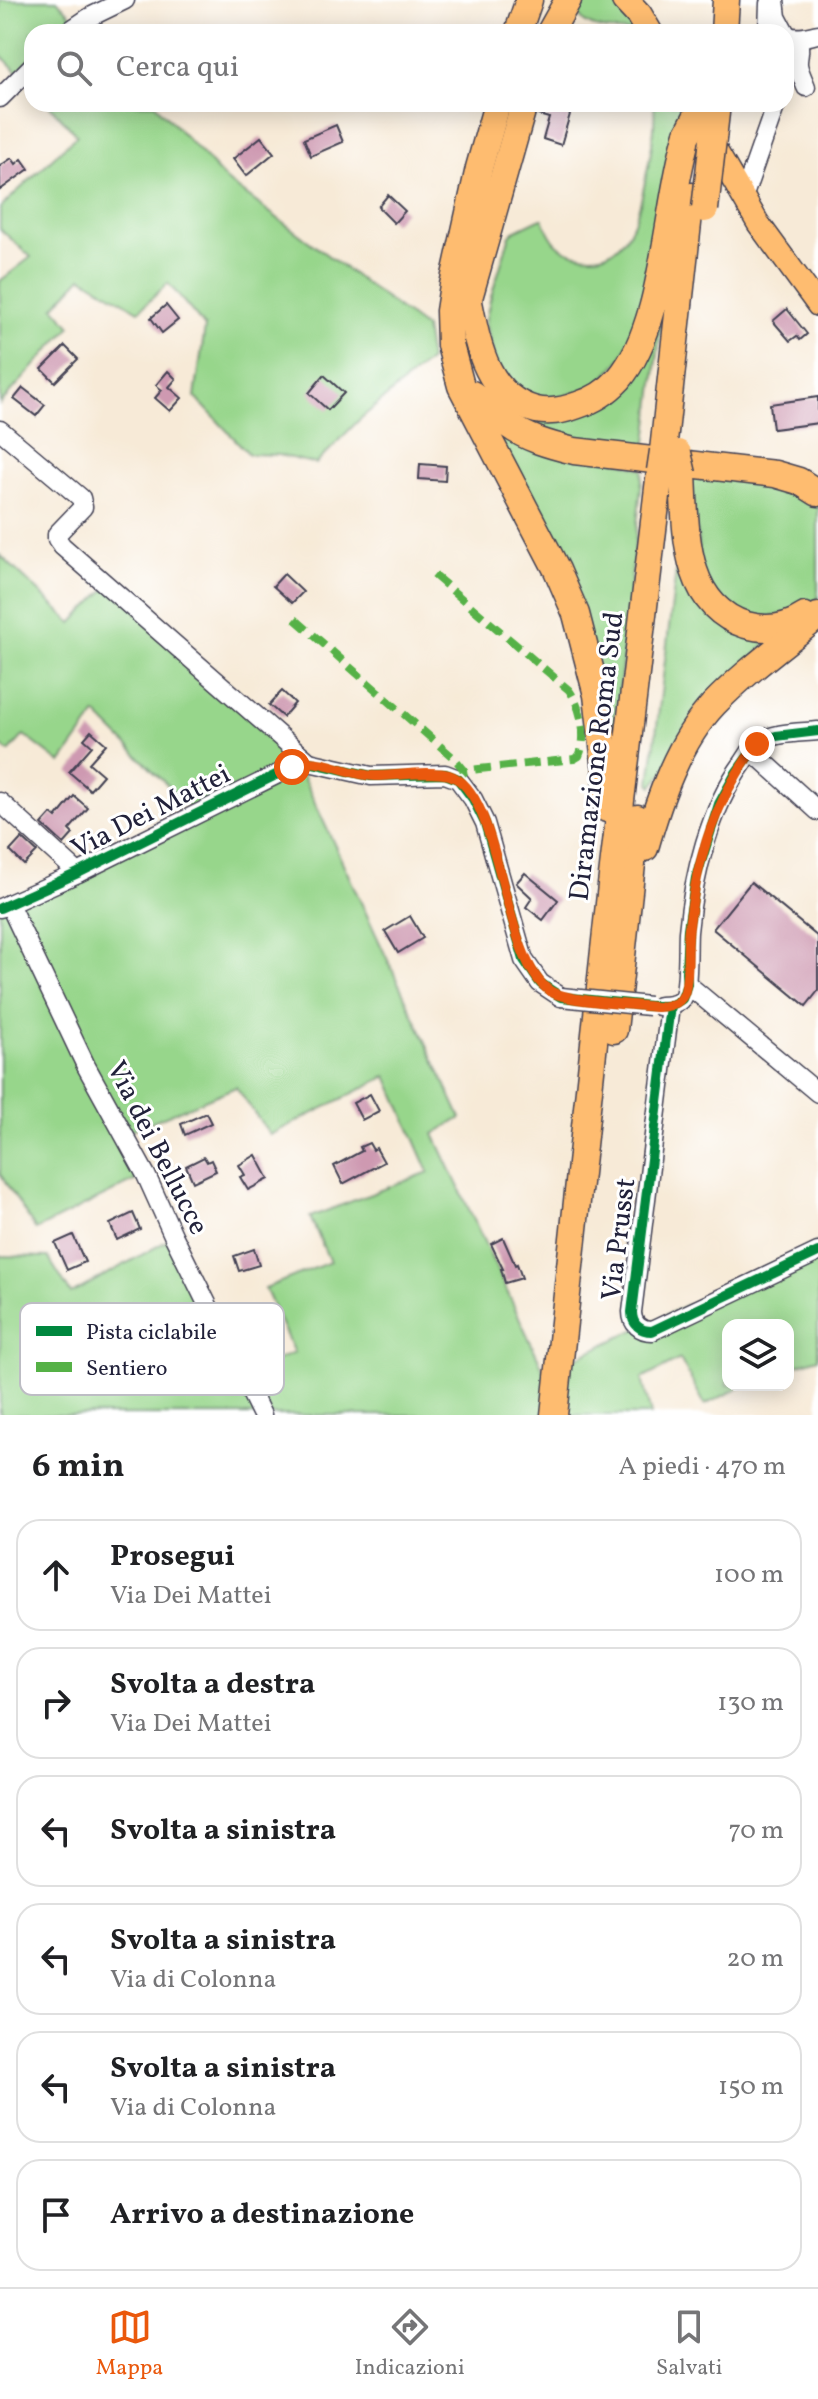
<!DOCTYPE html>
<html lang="it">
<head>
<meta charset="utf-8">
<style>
	:root { --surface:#fff; --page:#f6f6f6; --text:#202124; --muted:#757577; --line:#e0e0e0; --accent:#ea580c }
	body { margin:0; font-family:Vollkorn,serif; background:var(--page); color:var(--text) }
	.controls { position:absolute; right:24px; bottom:24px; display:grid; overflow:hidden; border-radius:16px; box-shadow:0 4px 20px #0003 }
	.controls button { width:72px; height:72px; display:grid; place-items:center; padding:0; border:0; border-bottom:2px solid var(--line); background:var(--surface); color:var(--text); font:40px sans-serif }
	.stop { position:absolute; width:24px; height:24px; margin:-18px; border:6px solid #ea580c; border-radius:50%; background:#fff }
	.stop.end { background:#ea580c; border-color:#fff; box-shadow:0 2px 8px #0008 }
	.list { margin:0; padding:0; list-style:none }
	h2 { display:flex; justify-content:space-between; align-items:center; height:104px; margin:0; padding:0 32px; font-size:34px }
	h2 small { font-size:26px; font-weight:400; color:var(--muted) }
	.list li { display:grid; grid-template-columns:52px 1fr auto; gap:24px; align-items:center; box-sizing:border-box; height:112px; margin:0 16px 16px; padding:0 16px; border:2px solid var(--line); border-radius:24px }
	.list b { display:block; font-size:30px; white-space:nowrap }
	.list p { margin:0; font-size:26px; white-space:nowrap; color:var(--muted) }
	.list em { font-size:26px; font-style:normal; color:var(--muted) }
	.icon { flex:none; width:44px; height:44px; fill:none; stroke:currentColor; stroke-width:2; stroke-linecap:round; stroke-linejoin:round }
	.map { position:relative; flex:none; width:818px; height:1415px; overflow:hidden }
	.search { position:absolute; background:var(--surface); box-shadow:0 4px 20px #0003; left:24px; right:24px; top:24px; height:88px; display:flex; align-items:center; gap:20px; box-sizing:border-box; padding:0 28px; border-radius:24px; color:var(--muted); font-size:30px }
	.sheet { height:872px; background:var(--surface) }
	nav { display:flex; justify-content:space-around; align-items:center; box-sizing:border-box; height:112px; border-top:2px solid var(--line); background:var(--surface); font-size:22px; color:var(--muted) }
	nav a { display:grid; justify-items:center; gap:4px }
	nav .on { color:var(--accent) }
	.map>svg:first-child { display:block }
	.green { fill:#97d68b; stroke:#5c7c63; stroke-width:2 }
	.building { fill:#ce99b1 }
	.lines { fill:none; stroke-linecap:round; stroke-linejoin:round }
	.minor-casing { stroke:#424052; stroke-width:21 }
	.major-casing { stroke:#424052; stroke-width:25 }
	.highway-casing { stroke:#424052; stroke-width:29 }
	.minor { stroke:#fff; stroke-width:18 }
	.major { stroke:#febc70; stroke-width:22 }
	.highway { stroke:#febc70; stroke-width:26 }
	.minor-bridge-casing { stroke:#424052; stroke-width:21; stroke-linecap:butt }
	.highway-bridge-casing { stroke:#424052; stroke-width:29; stroke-linecap:butt }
	.minor-bridge { stroke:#fff; stroke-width:18 }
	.highway-bridge { stroke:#febc70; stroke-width:26 }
	.quiet { stroke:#55b146; stroke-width:8; stroke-dasharray:16 8; stroke-linecap:butt }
	.cycleway-casing { stroke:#fff; stroke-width:15 }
	.cycleway { stroke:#00873e; stroke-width:10 }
	.route { stroke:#ea580c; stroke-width:10 }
	.labels { text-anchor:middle; stroke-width:6; stroke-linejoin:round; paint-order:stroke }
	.street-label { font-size:28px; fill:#22223b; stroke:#fff }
	.key { fill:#fff; stroke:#bdbdc4; stroke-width:2 }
	.key-label { font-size:22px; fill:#22223b }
</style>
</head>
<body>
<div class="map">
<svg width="818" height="1415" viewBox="0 0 818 1415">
	<rect width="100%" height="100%" fill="#fff"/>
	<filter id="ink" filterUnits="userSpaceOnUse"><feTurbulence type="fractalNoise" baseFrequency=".0125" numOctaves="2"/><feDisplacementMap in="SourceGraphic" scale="16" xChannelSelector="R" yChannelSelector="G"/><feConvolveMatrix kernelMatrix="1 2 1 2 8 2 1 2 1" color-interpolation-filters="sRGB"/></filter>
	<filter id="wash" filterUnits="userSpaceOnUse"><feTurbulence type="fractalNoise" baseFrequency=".006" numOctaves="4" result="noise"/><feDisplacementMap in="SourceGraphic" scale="32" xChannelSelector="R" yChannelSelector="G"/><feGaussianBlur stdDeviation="1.8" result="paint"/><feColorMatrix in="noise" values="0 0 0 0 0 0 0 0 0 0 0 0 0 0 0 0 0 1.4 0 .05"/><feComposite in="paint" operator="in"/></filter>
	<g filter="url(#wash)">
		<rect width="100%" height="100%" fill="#f7ead7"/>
		<g class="green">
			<path d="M 0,0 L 57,0 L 87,32 L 32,32 L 32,87 L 0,54 Z"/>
			<path d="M 583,0 L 614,0 L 640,32 C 621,32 563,31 583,0 Z"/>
			<path d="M 48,104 L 155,104 L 225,179 L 425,328 L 430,360 L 359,420 L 316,464 L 279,455 L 249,454 L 195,397 L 205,327 L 168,283 L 139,311 L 82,277 L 54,307 L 71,326 L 0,404 L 0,281 L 31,257 L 0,229 L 0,208 L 77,135 Z"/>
			<path d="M 654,104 L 681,104 L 684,110 L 677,163 L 643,310 L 621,359 L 597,386 L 547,401 L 517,389 L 496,365 L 485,323 L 490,300 L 510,235 L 514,231 L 539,219 L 543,219 C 551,240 558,251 582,255 C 631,264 640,207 647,172 C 652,150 656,127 654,104 Z"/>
			<path d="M 669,260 L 646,450 C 601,439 555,440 516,413 L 601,405 Z"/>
			<path d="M 485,419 L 643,469 L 612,757 L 601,693 Z"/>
			<path d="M 690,473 L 776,483 L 814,502 L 818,506 L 818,598 C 800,619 770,616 744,618 L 703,584 Z"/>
			<path d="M 679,546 L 686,572 L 772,635 L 653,786 L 650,783 Z"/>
			<path d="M 0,555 L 72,623 L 111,584 L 297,764 L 461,1118 L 434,1134 L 545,1373 L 818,1242 L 818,1358 L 791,1367 L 788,1362 L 788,1325 L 728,1325 L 728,1385 L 745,1385 L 705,1405 L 680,1359 L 642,1379 L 651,1415 L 0,1415 L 0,1256 L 48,1257 L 71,1294 L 174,1237 L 242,1374 L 294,1353 L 265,1288 L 330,1262 L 310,1217 L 429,1172 L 387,1076 L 270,1135 L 236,1087 L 124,1133 L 146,1175 L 36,1230 L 0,1174 L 0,908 L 195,813 L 96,714 L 61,763 L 24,735 L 9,752 L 0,745 Z"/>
		</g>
		<g id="blocks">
			<g class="building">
				<path d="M 540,104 L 573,104 L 561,145 L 543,139 L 549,118 L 538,115 Z"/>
				<path d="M 336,125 L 343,142 L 311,156 L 304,139 Z"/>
				<path d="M 261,137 L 274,153 L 246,176 L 233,159 Z"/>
				<path d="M 12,158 L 16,164 L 22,159 L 29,169 L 0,190 L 0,166 Z"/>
				<path d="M 388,195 L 405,211 L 394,223 L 378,207 Z"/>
				<path d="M 166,305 L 178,320 L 162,333 L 151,318 Z"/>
				<path d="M 787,309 L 807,334 L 800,340 L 797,336 L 790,341 L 773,321 Z"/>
				<path d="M 65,346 L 78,359 L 55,382 L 42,369 Z"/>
				<path d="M 168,371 L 176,379 L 169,387 L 182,398 L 170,411 L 155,398 L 162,390 L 156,385 Z"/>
				<path d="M 324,375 L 344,393 L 328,410 L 309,393 Z"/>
				<path d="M 23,388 L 45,405 L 36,416 L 14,399 Z"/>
				<path d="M 818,397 L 818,423 L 773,429 L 770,404 Z"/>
				<path d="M 420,464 L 446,466 L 445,481 L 419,479 Z"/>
				<path d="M 284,574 L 303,592 L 292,603 L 273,586 Z"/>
				<path d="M 282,691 L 295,703 L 283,717 L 269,705 Z"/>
				<path d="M 91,731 L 106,744 L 89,763 L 103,775 L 90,790 L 69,772 L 92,746 L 84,739 Z"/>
				<path d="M 74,796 L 88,808 L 69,830 L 73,834 L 64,844 L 42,824 L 51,814 L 56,818 Z"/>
				<path d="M 22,838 L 37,852 L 24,865 L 10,851 Z"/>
				<path d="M 525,873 L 558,900 L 543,920 L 526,907 L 532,898 L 516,883 Z"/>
				<path d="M 751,882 L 818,937 L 818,991 L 806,1006 L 713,929 Z"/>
				<path d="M 410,916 L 423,938 L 398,953 L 385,931 Z"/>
				<path d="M 370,1094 L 379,1111 L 362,1120 L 353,1103 Z"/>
				<path d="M 206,1113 L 211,1123 L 185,1135 L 181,1124 Z"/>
				<path d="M 369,1143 L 373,1150 L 376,1148 L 384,1162 L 343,1184 L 334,1166 L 362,1151 L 360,1147 Z"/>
				<path d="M 256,1155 L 269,1179 L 248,1190 L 240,1177 L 245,1175 L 239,1165 Z"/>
				<path d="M 204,1157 L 207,1162 L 211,1160 L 216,1171 L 193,1182 L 186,1166 Z"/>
				<path d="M 133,1213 L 140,1229 L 117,1240 L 110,1224 Z"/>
				<path d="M 73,1235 L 85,1262 L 67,1270 L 55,1243 Z"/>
				<path d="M 503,1238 L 515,1265 L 517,1264 L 522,1278 L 505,1283 L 501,1269 L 503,1269 L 491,1244 Z"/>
				<path d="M 254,1249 L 259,1265 L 239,1271 L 234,1256 Z"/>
			</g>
		</g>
	</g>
	<g filter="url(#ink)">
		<use href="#blocks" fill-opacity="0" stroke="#424052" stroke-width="2"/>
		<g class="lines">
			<g class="minor-casing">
				<g id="minor">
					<path d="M 775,0 L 777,17 L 785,32"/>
					<path d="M 68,32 L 90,17 L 125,0"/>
					<path d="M 768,32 L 769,3"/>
					<path d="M 786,34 C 795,41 807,36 818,34"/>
					<path d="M 786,37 C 804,42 799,48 798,61 C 797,69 804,80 806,87"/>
					<path d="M 0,98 L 32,66"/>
					<path d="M 743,198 L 776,104"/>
					<path d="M 0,430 L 81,498 L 83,507 L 57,534 L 57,539 L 62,546 L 309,762"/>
					<path d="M 752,751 L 818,811"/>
					<path d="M 0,802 L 78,873"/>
					<path d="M 9,904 L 86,1066 L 146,1175 L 174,1237 L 262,1415"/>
					<path d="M 0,908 L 78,873 L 292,767 L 309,762 L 371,776 L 445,774 L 458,779 L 473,799 L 485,823 L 524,960 L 540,983 L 561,997"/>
					<path d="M 687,984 L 818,1093"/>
					<path d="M 659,1006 C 667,1006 677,1005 682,999 C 689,989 687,946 688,932 C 693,876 710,808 743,763 C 747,757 752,748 758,743 C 774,732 799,733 818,731"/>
					<path d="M 670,1006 L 632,1312 C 632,1324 640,1331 652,1331 L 818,1252"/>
				</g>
			</g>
			<g class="major-casing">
				<path id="major" d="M 710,140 L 758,223 L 818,305"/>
			</g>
			<g class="highway-casing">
				<g id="highway">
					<path d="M 625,0 L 639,15 L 649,32"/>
					<path d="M 518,32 L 529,0"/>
					<path d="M 550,32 L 568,0"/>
					<path d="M 724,32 L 726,0"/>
					<path d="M 497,104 L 479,168 L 453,285 L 449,311 L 450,345 L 461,386 L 557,570 L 576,614 L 597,695 L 607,779 L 607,809"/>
					<path d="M 468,297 C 477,341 485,397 536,410 C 551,413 565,410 578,405 C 594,400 608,391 619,379 C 666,324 666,202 688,133"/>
					<path d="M 465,312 L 524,104"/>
					<path d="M 472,394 C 485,403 495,415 507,424 C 527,439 550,445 574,451 L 775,474 L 799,481 L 818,493"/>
					<path d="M 663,451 L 691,196"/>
					<path d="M 683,474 C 686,527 682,605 746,625 C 767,631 787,628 805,616"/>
					<path d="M 645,848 C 659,799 678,742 714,704 C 746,671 783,645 818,616"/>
					<path d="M 614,1030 L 637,818"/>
					<path d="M 554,1415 L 611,885 L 660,471"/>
				</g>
			</g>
			<use href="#minor" class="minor"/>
			<use href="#major" class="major"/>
			<use href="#highway" class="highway"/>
			<g class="minor-bridge-casing">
				<path id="minor-bridge" d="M 561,997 L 649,1006"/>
			</g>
			<g class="highway-bridge-casing">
				<g id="highway-bridge">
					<path d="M 688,133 L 701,108"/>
					<path d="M 705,209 L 717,104"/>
					<path d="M 678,453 L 683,474"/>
					<path d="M 660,471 L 663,451"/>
				</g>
			</g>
			<use href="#minor-bridge" class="minor-bridge"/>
			<use href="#highway-bridge" class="highway-bridge"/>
			<g class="quiet">
				<path d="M 434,575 L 569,690 C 581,707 588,737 579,756 L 574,759 L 479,769 L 465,771 L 458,779"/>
				<path d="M 295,619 L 455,759 L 465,771"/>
			</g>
			<g class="cycleway-casing">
				<g id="cycleway">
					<path d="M 0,908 L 78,873 L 292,767 L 309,762 L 371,776 L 445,774 L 458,779 L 473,799 L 485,823 L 524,960 L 540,983 L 561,997 L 649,1006 L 670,1006 L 682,999 L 687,984 L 686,972 L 688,929 L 696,878 L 719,804 L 736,773 L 757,744 L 776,736 L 818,731"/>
					<path d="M 670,1006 L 632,1312 C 632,1324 640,1331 652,1331 L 818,1252"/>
				</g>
			</g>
			<use href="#cycleway" class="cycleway"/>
		</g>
	</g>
	<g class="lines" filter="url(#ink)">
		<path class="route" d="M 292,767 C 297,765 304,762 309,762 C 331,762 353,776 375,776 C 395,776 432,770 449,775 C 503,791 500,958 550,991 C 567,1002 635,1005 658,1007 C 669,1006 679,1005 684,994 C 690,978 686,946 689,927 C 697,857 715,800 757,744"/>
	</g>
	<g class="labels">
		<g class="street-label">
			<text transform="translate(595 756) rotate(-83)" y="10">Diramazione Roma Sud</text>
			<text transform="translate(150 810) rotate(-27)" y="10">Via Dei Mattei</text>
			<text transform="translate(159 1147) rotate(63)" y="10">Via dei Bellucce</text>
			<text transform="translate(617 1239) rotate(-83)" y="10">Via Prusst</text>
		</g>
	</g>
	<rect x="20" y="1303" width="264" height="92" rx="12" class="key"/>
	<rect x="36" y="1326" width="36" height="10" fill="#00873e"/>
	<rect x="36" y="1362" width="36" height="10" fill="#55b146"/>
	<g class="key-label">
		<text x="86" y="1339">Pista ciclabile</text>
		<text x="86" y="1375">Sentiero</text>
	</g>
</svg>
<div class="controls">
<button><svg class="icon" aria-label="layers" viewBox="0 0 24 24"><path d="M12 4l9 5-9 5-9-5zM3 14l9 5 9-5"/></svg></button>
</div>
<div class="stop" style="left:292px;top:767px"></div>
<div class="stop end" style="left:757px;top:744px"></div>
<div class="search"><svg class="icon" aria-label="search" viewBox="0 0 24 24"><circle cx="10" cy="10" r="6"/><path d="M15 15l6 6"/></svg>Cerca qui</div>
</div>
<section class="sheet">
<h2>6 min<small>A piedi · 470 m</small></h2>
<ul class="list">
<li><svg class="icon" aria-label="ahead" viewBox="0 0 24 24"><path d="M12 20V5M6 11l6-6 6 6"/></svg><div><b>Prosegui</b><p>Via Dei Mattei</p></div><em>100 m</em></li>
<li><svg class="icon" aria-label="right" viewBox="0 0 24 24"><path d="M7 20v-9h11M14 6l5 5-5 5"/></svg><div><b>Svolta a destra</b><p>Via Dei Mattei</p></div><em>130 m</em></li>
<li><svg class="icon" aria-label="left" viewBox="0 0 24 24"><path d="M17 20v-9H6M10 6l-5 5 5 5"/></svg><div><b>Svolta a sinistra</b></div><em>70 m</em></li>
<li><svg class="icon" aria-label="left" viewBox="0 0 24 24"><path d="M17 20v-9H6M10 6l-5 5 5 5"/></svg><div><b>Svolta a sinistra</b><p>Via di Colonna</p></div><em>20 m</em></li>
<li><svg class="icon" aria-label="left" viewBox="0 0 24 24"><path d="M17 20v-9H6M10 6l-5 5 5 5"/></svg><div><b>Svolta a sinistra</b><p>Via di Colonna</p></div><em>150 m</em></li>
<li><svg class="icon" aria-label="arrive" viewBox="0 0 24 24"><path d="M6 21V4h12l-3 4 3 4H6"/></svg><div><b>Arrivo a destinazione</b></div></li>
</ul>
</section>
<nav>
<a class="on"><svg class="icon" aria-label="map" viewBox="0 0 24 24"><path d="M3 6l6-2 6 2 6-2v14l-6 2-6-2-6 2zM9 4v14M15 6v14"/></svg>Mappa</a>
<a><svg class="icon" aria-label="directions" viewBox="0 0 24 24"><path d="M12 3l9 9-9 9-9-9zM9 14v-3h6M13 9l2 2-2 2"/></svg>Indicazioni</a>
<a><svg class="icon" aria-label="saved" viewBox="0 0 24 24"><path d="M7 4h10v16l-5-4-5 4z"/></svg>Salvati</a>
</nav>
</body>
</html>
